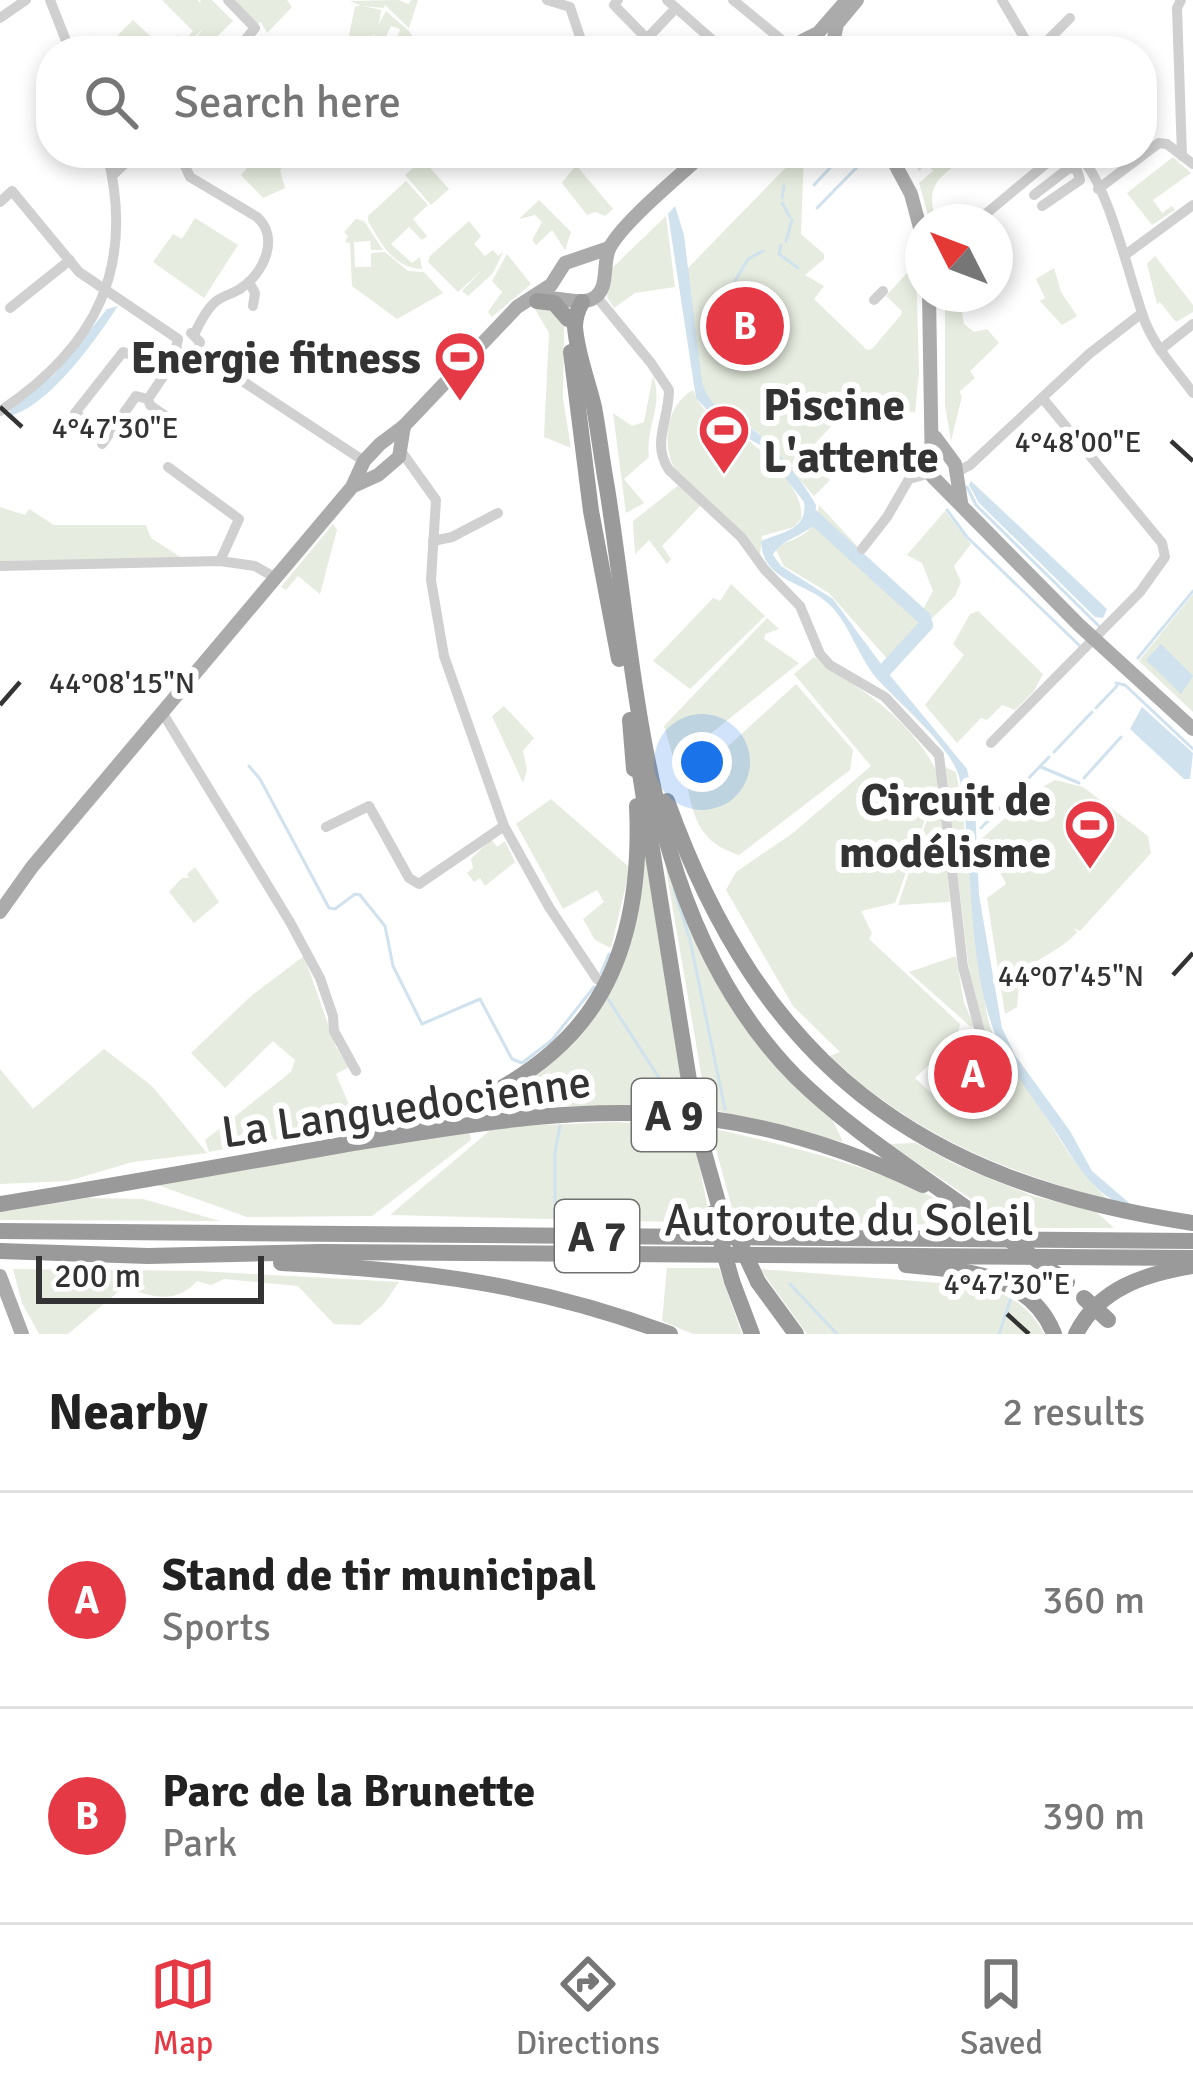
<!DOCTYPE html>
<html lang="en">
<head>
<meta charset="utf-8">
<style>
	:root { --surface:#fff; --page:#f2f2f2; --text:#222; --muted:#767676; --line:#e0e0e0; --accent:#e63946 }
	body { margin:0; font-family:Signika,sans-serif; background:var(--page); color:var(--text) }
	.compass { position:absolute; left:905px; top:204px; width:108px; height:108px; border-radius:50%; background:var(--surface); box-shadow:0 6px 18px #0003; rotate:312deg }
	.scale { position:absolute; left:36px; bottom:30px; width:228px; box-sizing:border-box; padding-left:12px; border:6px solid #333; border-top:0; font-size:33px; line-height:42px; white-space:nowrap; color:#333; -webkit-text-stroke:9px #fff; paint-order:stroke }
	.you { position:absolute; left:702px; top:762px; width:42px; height:42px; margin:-30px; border:9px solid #fff; border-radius:50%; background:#1a73e8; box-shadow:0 0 0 18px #1a73e833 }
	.badge { display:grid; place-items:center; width:78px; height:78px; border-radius:50%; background:var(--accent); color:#fff; font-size:39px; font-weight:700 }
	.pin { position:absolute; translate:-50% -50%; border:6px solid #fff; box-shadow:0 3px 12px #0006 }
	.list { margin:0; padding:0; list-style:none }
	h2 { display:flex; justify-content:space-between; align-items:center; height:156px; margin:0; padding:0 48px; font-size:51px }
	h2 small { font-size:39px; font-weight:400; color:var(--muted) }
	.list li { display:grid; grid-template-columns:78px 1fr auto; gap:36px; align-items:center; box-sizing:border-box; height:216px; padding:0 48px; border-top:3px solid var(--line) }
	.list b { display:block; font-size:45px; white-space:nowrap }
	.list p { margin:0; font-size:39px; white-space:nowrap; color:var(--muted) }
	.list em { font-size:39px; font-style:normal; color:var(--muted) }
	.icon { flex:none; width:66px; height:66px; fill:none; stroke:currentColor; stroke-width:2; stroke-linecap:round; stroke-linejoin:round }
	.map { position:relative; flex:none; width:1193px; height:1334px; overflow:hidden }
	.search { position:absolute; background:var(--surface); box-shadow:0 6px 18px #0003; left:36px; right:36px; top:36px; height:132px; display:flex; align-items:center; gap:30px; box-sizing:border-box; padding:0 42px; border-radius:48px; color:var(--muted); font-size:45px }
	.sheet { height:588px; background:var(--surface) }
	nav { display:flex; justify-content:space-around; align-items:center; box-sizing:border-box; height:168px; border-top:3px solid var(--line); background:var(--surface); font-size:33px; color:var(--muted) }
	nav a { display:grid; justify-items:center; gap:6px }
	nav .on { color:var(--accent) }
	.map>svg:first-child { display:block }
	.green { fill:#e6ecdf }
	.water { fill:#cfe2ee }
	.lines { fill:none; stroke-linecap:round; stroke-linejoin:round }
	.stream { stroke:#cfe2ee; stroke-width:3 }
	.river { stroke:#cfe2ee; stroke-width:14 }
	.minor { stroke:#d0d0d0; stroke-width:10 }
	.major { stroke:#ababab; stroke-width:14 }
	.highway { stroke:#9a9a9a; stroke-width:16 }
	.highway-bridge { stroke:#9a9a9a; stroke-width:16 }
	.ticks { fill:none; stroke:#333; stroke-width:4.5 }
	.labels { text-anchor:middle; stroke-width:12; stroke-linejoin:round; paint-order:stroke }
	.shield { fill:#fff; stroke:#707070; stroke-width:3 }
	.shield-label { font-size:42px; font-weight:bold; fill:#333 }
	.poi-label { font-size:45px; font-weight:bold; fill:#333; stroke:#fff; text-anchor:end }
	.street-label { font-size:45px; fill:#333; stroke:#fff }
	.ticks-label { font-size:30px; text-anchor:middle; fill:#333; stroke:#fff; stroke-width:12; stroke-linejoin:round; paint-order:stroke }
</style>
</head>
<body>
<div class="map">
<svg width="1193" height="1334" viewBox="0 0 1193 1334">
	<rect width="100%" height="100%" fill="#fff"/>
	<g class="green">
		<path d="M 162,0 L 197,0 L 201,4 L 200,0 L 212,0 L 233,21 L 203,50 L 186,51 L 203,29 L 183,47 L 174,39 L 177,35 L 184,41 L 193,31 Z"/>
		<path d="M 233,0 L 287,0 L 292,7 L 267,33 L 261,22 L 257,24 Z"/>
		<path d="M 398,0 L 409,4 L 411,0 L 418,0 L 409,28 L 385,5 L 384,8 L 363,6 L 381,10 L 379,24 L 386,11 L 409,31 L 422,51 L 409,51 L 409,47 L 397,39 L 400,29 L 391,26 L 383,42 L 374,39 L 374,33 L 371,41 L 379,44 L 377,51 L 366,50 L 368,42 L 348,40 L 355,7 L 360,5 L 350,1 Z"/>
		<path d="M 133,20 L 157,42 L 158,51 L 107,51 L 104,49 Z"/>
		<path d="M 260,153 L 284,153 L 289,160 L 300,153 L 294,162 L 287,161 L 280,170 L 285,188 L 263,198 L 241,175 Z"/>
		<path d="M 800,153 L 804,153 L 801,234 L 824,254 L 824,259 L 805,275 L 824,286 L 814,299 L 867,350 L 872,349 L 901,315 L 902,311 L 886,296 L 916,263 L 919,373 L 915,412 L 904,411 L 897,394 L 894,406 L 884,410 L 861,395 L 805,454 L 830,480 L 814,496 L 757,432 L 711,403 L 702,385 L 686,270 Z"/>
		<path d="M 907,153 L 970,153 C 941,179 924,180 936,222 L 930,222 L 919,183 L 933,171 L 927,164 L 919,171 Z"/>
		<path d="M 1173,157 L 1191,173 L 1153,200 L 1162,213 L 1172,206 L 1175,210 L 1152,225 L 1127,193 Z"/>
		<path d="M 418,159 L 423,160 L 449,189 L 431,205 L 405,175 L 420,162 Z"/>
		<path d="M 576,165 L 613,209 L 605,216 L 595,212 L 587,215 L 562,183 Z"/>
		<path d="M 406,181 L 428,205 L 413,219 L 427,236 L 422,240 L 409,227 L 391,244 L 412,263 L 420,257 L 422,269 C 393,268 381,243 368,221 L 368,216 Z"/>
		<path d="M 539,200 L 571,232 L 565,250 L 552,230 L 536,245 L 532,240 L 542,222 L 535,215 L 519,219 Z"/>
		<path d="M 666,216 L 675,287 L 635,293 L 614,308 L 607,297 L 609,271 Z"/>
		<path d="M 195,218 L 238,245 L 204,298 L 153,262 L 173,234 L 182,239 Z"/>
		<path d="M 356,219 L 364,221 L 383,250 L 371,250 L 370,241 L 354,242 L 355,267 L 371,267 L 371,253 L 385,252 L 408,271 L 424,272 L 443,293 L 397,319 L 352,286 L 350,243 L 345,242 L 348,236 L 344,232 Z"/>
		<path d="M 469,221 L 481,236 L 474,244 L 485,256 L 493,250 L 498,256 L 503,252 L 493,273 L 468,296 L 462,291 L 482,270 L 458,292 L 428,262 L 430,256 Z"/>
		<path d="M 507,254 L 531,284 L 492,317 L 488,312 L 502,292 L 492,281 Z"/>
		<path d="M 1155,256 L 1193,305 L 1193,312 L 1176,322 L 1160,302 L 1157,304 L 1147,264 Z"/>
		<path d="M 1054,268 L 1061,292 L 1077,316 L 1062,325 L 1040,301 L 1045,298 L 1036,279 Z"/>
		<path d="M 945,294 L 956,294 L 960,299 L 964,324 L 974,332 L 987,329 L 999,343 L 970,371 L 975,378 L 959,392 L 962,396 L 951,441 L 945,405 Z"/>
		<path d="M 553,307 L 563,319 L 564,329 L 563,399 L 571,448 L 544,437 L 549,333 L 535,309 Z"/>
		<path d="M 653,376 C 664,404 645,429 649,457 L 624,479 L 644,503 L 626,513 L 613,413 L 632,426 L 644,422 Z"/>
		<path d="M 693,390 C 702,416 721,421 741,435 C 764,451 806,490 801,519 L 794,527 L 762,536 L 760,555 L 676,472 C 661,445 665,406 693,390 Z"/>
		<path d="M 679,485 L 701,505 L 662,546 L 671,559 L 667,564 L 649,540 L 635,554 L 633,521 Z"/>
		<path d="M 819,505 L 858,547 L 857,560 C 872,575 916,611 924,625 L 890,662 L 829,593 L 784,566 L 775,548 C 800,535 814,537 819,505 Z"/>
		<path d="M 0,507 L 25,515 L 29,509 L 54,525 L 146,525 L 151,538 L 182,558 L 0,561 Z"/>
		<path d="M 945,511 L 971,544 L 954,566 L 961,582 L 955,596 L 930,620 L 922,611 L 933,591 L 922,563 L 907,555 Z"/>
		<path d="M 333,524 L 337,530 L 320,594 L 298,576 L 286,590 L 281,587 Z"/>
		<path d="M 731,584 L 765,616 L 690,689 L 653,661 L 713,598 L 720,601 Z"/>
		<path d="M 1193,594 L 1193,712 L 1139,661 Z"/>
		<path d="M 978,611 L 1043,674 L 1034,691 L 1015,710 L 1002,705 L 987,720 L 981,718 L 957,743 L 925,705 L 964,655 L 953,644 L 970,614 Z"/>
		<path d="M 767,618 L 779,629 L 765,634 L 764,639 L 799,663 L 690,750 L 676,767 L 664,726 Z"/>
		<path d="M 814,657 C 864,691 914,721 940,778 L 895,903 L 861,911 L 872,933 L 869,939 L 960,1024 L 957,1038 L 915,1078 L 931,1093 L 965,1052 L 996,1076 L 981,1096 L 995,1106 L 1008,1088 L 992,1059 L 973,1004 L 945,767 L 956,772 C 968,835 971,901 980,965 C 984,986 984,1010 991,1029 C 1004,1063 1028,1085 1045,1115 C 1066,1149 1081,1176 1111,1202 C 1002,1169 915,1137 830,1056 L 840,1052 L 793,1006 L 726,890 L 736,872 L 793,833 L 871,766 L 794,674 Z"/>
		<path d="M 796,684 L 853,750 L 850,770 L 739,855 C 701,843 694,821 687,784 Z"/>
		<path d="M 504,706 L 534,738 L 523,751 L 527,770 L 523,783 L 492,716 Z"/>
		<path d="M 1055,780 L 1083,787 L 1148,836 L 1151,853 L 1080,931 L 1074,928 L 1077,932 C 1062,950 1039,957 1020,973 L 1017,1007 L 1005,1014 L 987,898 L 1006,884 L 1001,874 L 1006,861 L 998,847 L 982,852 L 981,839 L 1039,789 Z"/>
		<path d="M 939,784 L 950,902 L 898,905 Z"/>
		<path d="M 551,799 L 630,868 L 611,948 L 595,940 L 583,919 L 604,902 L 597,890 L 563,909 L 516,824 Z"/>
		<path d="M 641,813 L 688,1108 L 556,1106 L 494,1113 L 496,1098 L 534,1074 L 616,970 Z"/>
		<path d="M 660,834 L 728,995 L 828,1110 L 843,1142 L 707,1108 Z"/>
		<path d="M 491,839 L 497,847 L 505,841 L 515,862 L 485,886 L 480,878 L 474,882 L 467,873 L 473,868 L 471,859 Z"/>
		<path d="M 195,867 L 219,902 L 194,923 L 169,892 L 182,878 L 189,878 L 187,874 Z"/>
		<path d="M 304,956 L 336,1047 L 349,1067 L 336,1074 L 357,1124 L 209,1152 L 205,1140 L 291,1072 L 295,1060 L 273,1041 L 225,1088 L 191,1053 L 251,996 Z"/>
		<path d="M 956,956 L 964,1003 L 974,1025 L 971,1027 L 909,972 Z"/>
		<path d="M 104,1049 L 152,1086 L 207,1153 L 133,1162 L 68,1181 L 0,1184 L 0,1069 L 33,1109 Z"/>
		<path d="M 614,1122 L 691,1126 L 711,1223 L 390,1215 L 494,1127 Z"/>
		<path d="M 710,1128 C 761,1139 943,1180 965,1225 L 736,1222 Z"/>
		<path d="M 469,1131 L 471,1140 L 372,1216 L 247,1217 L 155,1184 Z"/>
		<path d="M 916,1143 L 957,1165 L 1033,1196 L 1095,1211 L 1114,1228 L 1014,1228 L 889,1144 Z"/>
		<path d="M 88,1198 L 143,1199 L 220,1221 L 0,1220 L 0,1212 Z"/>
		<path d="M 667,1268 L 719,1268 L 742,1334 L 693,1334 L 662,1321 Z"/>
		<path d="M 13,1269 L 199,1271 L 399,1282 L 383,1305 L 360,1325 L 334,1324 L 298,1286 L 224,1279 L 211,1285 L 197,1281 C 175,1305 152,1297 124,1287 L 68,1334 L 39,1334 L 22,1303 Z"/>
		<path d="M 760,1269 L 979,1286 C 1009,1295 1029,1305 1044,1334 L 807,1334 Z"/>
	</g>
	<g class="water">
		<path d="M 675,206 L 684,235 L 702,383 C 717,422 737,413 763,438 C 783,457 802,481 816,505 L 815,524 C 803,536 780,540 773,555 L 781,566 L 833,599 L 884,668 L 967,769 L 975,805 L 979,895 L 1002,1028 L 1015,1055 L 1070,1131 L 1092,1171 L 1134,1207 C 1095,1200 1078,1166 1058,1135 C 1037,1101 1010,1072 995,1034 C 966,959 974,859 960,780 C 954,749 901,705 880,682 C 859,660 851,626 830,605 C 806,581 763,583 761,541 C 782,532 808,530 804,502 L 760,445 L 718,422 L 696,398 L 668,214 Z"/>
		<path d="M 118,306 C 95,341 50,405 10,416 L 10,409 L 54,375 L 107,309 Z"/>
		<path d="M 971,481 L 1107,609 L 1103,618 L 1095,617 L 979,503 L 969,485 Z"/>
		<path d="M 1161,644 L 1193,676 L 1181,694 L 1146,660 Z"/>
		<path d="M 1142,707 L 1193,753 L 1190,779 L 1184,779 L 1130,729 Z"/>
	</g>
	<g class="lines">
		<g class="stream">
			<path d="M 814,185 L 844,153"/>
			<path d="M 782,198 L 784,186"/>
			<path d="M 782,203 L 790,217"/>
			<path d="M 817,208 L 866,158"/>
			<path d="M 786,241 L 792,220"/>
			<path d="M 781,245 L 779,254 L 798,268"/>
			<path d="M 735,281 L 748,259 L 763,251"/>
			<path d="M 967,487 L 976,505 L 1099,626"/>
			<path d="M 947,510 L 967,537 L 1079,645"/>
			<path d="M 1138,658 L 1193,591"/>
			<path d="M 1116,683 L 1125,685 L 1193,749"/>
			<path d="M 1096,708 L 1117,686"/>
			<path d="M 1054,752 L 1092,712"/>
			<path d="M 249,766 L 260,779 L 329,908 L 335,909 L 355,894 L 360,895 L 385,926 L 393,966 L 422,1024 L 480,999 L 512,1059 L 522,1063 L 552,1040 L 594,987"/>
			<path d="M 1041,767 L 1079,783"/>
			<path d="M 1084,778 L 1121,737"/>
			<path d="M 981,828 L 1049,757"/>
			<path d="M 674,889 L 690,940 L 725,1109"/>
			<path d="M 601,973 L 609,954"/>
			<path d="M 608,999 L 665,1087"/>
			<path d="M 555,1217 L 555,1152 L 560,1126"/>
			<path d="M 790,1284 L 837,1334"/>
			<path d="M 999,1334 L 1011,1298"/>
		</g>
		<path class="river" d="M 812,516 L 924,618 L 926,625 L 882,673"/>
		<g class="minor">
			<path d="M 50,0 L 70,51"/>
			<path d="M 228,0 L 255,28 L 236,51"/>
			<path d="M 547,0 L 570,7 L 584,49"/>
			<path d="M 618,0 L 614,5 L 659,51"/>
			<path d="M 667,0 L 725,51"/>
			<path d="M 733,0 L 794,50"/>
			<path d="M 1002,0 L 1032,51"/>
			<path d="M 1181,0 L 1177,8 L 1182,156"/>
			<path d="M 0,18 L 26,0"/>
			<path d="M 249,38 L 262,51"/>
			<path d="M 289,51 L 293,47"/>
			<path d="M 635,51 L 676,8"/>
			<path d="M 1037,51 L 1070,18"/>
			<path d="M 190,153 L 185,166 L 190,177 L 257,217 C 280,238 264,273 240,289 C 232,294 222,296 215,302 C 206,310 199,324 194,335"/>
			<path d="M 1075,153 C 1107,173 1131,287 1146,324 C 1157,350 1177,371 1193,393"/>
			<path d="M 112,176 L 136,153"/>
			<path d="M 1098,189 L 1159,143 L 1167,144 L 1193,164"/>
			<path d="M 1034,195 L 1069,168 L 1077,170 L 1080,180 L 1042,206"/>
			<path d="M 0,202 L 12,191 L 79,272 L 178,339 L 176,348 L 183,356 L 198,352"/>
			<path d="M 976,222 L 1059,153"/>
			<path d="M 1125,255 L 1193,205"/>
			<path d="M 249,282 L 255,293 L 253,306"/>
			<path d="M 596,296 L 651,363 L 669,390 C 669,420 651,443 669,470 L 741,537 L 765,570 L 800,606 L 820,654 L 830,665 L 885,697 L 939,755 L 963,967 L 987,1059 L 999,1075"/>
			<path d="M 874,300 L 883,291"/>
			<path d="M 10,308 L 70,260"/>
			<path d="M 191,333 L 200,342 L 198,352 L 364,461"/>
			<path d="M 1160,350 L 1193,324"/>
			<path d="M 0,411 C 96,347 136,268 107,153"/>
			<path d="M 171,420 L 150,405 L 148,399 L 179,353"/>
			<path d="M 94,421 L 88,422 L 75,413 L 123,352 L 166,368"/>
			<path d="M 102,444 L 136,396 L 148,399"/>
			<path d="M 401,451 L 436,500 L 431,580 L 444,656 L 504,826 L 549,907 L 597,979"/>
			<path d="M 168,467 L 239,519 L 220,561"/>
			<path d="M 957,472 L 970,465 L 1089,354 L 1142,313"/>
			<path d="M 433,541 L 452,537 L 498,513"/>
			<path d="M 862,549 L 887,517 L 909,479 L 931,473"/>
			<path d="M 0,566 L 220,561 L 255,566 L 276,578"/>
			<path d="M 162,712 L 290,922 L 320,978 L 333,1016 L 334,1031 L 356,1071"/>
			<path d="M 991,743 L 1140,592 L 1165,557 L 1162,543 L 1044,400"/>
			<path d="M 326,827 L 369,806 L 409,878 L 419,884 L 504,826"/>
		</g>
		<g class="major">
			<path d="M 832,47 L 837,24 L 857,0"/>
			<path d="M 794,51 L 802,41 L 818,33 L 847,0"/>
			<path d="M 889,153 L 911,194 L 923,239"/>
			<path d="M 923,250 L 923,255"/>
			<path d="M 929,294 L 932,476 L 1079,625 L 1193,729"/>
			<path d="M 546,298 C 560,297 580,305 592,299 C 611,289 601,264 610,247 C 625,220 680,176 704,153"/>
			<path d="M 935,437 L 955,464 L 961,502"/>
			<path d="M 356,485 L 378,475 L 399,457 L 404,426"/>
			<path d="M 0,912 L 32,867 L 352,487 L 364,461 L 380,444 L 404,426 L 517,307 L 551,285 L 565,263 L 609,248"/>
			<path d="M 0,1276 L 22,1334"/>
		</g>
		<g class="highway">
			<path d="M 537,301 L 554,303 L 568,319"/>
			<path d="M 582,302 C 577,311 575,317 575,327 C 577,354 588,381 594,407 C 599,434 602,461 607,488 C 639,690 643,922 796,1077 C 850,1130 916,1171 977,1216"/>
			<path d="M 571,352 L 591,511 L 619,659"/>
			<path d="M 630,720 L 634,769"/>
			<path d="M 638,761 L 692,1099"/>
			<path d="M 667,801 C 762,1065 918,1182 1193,1223"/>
			<path d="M 418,1124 C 579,1071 645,977 637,806"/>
			<path d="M 700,1138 L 721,1213"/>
			<path d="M 0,1204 C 114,1186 228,1165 342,1145 C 462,1125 584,1103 705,1118 C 781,1128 854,1152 923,1185"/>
			<path d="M 0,1231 L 1193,1241"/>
			<path d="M 0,1251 L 148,1256 L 320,1252 L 1193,1258"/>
			<path d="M 281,1263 C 422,1270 537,1284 670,1334"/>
			<path d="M 906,1265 C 962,1270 1030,1273 1054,1334"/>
			<path d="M 732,1281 L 752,1334"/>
			<path d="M 758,1282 L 796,1334"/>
			<path d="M 1076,1334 C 1099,1288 1145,1274 1193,1266"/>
		</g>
		<g class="highway-bridge">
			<path d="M 692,1099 L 700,1138"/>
			<path d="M 713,1213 L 732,1281"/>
			<path d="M 726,1213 L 758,1282"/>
			<path d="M 977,1216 L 1067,1282"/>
			<path d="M 1084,1298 L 1108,1320"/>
		</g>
	</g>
	<path class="ticks" d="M 0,407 L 22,427M 1171,441 L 1193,461M 0,705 L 20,682M 1173,975 L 1193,953M 1007,1314 L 1029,1334"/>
	<defs>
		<g id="stadium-pin" transform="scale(2.7)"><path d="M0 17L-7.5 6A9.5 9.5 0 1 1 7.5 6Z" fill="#e63946" stroke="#fff"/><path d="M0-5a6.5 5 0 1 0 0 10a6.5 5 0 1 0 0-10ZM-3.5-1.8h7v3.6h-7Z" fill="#fff"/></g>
	</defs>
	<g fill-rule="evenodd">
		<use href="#stadium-pin" x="460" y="357"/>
		<use href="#stadium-pin" x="724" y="430"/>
		<use href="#stadium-pin" x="1090" y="825"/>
	</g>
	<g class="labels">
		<g class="shield">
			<rect x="632" y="1079" width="84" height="72" rx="9"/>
			<rect x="555" y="1200" width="84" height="72" rx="9"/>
		</g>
		<g class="shield-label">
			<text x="674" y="1130">A 9</text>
			<text x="597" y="1251">A 7</text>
		</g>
		<g class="poi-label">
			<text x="421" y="373">Energie fitness</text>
			<text x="763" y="420" text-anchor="start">Piscine<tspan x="763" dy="52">L'attente</tspan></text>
			<text x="1051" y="815">Circuit de<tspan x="1051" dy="52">modélisme</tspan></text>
		</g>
		<g class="street-label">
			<text transform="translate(406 1106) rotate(-8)" y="16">La Languedocienne</text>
			<text x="849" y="1235">Autoroute du Soleil</text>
		</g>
	</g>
	<g class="ticks-label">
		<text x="115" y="438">4°47'30"E</text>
		<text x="1078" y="452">4°48'00"E</text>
		<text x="122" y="693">44°08'15"N</text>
		<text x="1071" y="986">44°07'45"N</text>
		<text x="1007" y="1294">4°47'30"E</text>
	</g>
</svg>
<svg class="compass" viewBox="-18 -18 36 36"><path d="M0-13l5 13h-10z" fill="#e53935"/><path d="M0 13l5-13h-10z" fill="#767676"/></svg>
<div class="scale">200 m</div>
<div class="you"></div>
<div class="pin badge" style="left:973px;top:1074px">A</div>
<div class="pin badge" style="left:745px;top:326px">B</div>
<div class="search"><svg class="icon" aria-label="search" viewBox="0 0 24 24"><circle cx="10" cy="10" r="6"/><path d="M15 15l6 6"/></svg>Search here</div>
</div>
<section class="sheet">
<h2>Nearby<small>2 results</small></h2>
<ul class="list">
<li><span class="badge">A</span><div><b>Stand de tir municipal</b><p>Sports</p></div><em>360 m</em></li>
<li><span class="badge">B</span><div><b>Parc de la Brunette</b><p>Park</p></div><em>390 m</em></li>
</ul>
</section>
<nav>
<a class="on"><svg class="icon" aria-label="map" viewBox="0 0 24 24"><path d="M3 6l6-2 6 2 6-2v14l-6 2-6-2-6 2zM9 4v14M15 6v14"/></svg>Map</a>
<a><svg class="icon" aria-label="directions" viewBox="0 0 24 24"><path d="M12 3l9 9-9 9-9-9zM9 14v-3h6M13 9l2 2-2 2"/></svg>Directions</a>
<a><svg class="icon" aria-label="saved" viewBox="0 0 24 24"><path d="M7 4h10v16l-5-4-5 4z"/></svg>Saved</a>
</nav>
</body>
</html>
